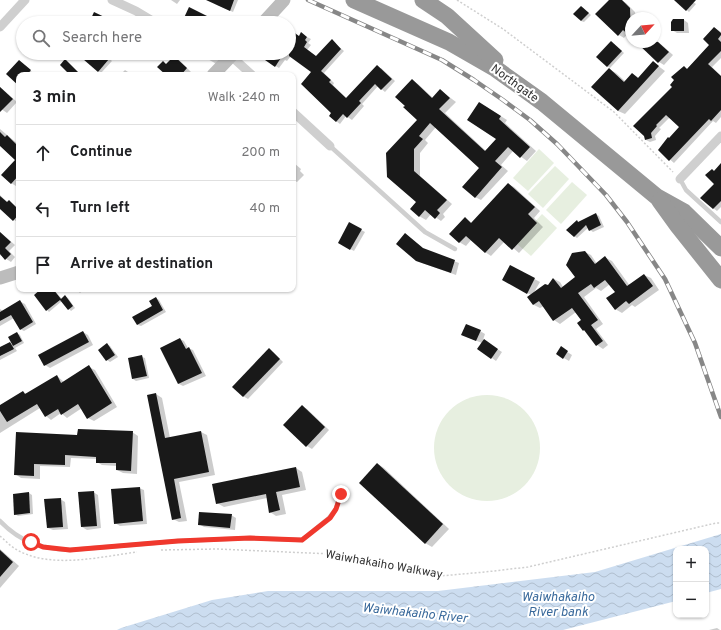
<!DOCTYPE html>
<html lang="en">
<head>
<meta charset="utf-8">
<style>
	:root { --surface:#fff; --page:#f2f2f2; --text:#202124; --muted:#757577; --line:#e0e0e0 }
	body { margin:0; font-family:Overpass,sans-serif; background:var(--page); color:var(--text) }
	.controls { position:absolute; right:12px; bottom:12px; display:grid; overflow:hidden; border-radius:8px; box-shadow:0 1px 3px #0004 }
	.controls button { width:36px; height:36px; display:grid; place-items:center; padding:0; border:0; border-bottom:1px solid var(--line); background:var(--surface); color:var(--text); font:20px sans-serif }
	.compass { position:absolute; left:625px; top:12px; width:36px; height:36px; border-radius:50%; background:var(--surface); box-shadow:0 1px 3px #0004; rotate:64deg }
	.stop { position:absolute; width:12px; height:12px; margin:-9px; border:3px solid #f0382d; border-radius:50%; background:#fff }
	.stop.end { background:#f0382d; border-color:#fff; box-shadow:0 1px 4px #0008 }
	.list { margin:0; padding:0; list-style:none }
	h2 { display:flex; justify-content:space-between; align-items:center; height:52px; margin:0; padding:0 16px; font-size:17px }
	h2 small { font-size:13px; font-weight:400; color:var(--muted) }
	.list li { display:grid; grid-template-columns:26px 1fr auto; gap:12px; align-items:center; box-sizing:border-box; height:56px; padding:0 16px; border-top:1px solid var(--line) }
	.list b { display:block; font-size:15px; white-space:nowrap }
	.list em { font-size:13px; font-style:normal; color:var(--muted) }
	.icon { flex:none; width:22px; height:22px; fill:none; stroke:currentColor; stroke-width:2; stroke-linecap:round; stroke-linejoin:round }
	.map { position:relative; flex:none; width:721px; height:630px; overflow:hidden }
	.search { position:absolute; background:var(--surface); box-shadow:0 1px 3px #0004; left:16px; top:16px; width:280px; height:44px; display:flex; align-items:center; gap:10px; box-sizing:border-box; padding:0 14px; border-radius:22px; color:var(--muted); font-size:15px }
	.panel { position:absolute; background:var(--surface); box-shadow:0 1px 3px #0004; left:16px; top:72px; width:280px; height:220px; border-radius:8px }
	.map>svg:first-child { display:block }
	.grass { fill:#e7efe0 }
	.water { fill:url(#water-waves) }
	.shadow { fill:#0003 }
	.building { fill:#191919 }
	.lines { fill:none; stroke-linecap:round; stroke-linejoin:round }
	.path { stroke:#cfcfcf; stroke-width:1.5; stroke-dasharray:2 2; stroke-linecap:butt }
	.lane { stroke:#cfcfcf; stroke-width:4.5 }
	.street { stroke:#cfcfcf; stroke-width:9 }
	.secondary { stroke:#bcbcbc; stroke-width:13 }
	.highway { stroke:#999; stroke-width:17 }
	.rail-casing { stroke:#878787; stroke-width:4.5 }
	.rail { stroke:#fff; stroke-width:3; stroke-dasharray:9; stroke-linecap:butt }
	.route { stroke:#f0382d; stroke-width:5 }
	.labels { text-anchor:middle; stroke-width:4; stroke-linejoin:round; paint-order:stroke }
	.street-label { font-size:12px; fill:#323232; stroke:#fff }
	.water-label { font-size:13px; font-style:italic; fill:#39699b; stroke:#fff }
</style>
</head>
<body>
<div class="map">
<svg width="721" height="630" viewBox="0 0 721 630">
	<defs>
		<pattern id="water-waves" width="16" height="10" patternUnits="userSpaceOnUse"><rect width="16" height="10" fill="#ccddf0"/><path d="M0 5q4-4 8 0t8 0" fill="none" stroke="#b0bece"/></pattern>
	</defs>
	<rect width="100%" height="100%" fill="#fff"/>
	<g class="grass">
		<path d="M 539,149 L 554,163 L 528,191 L 513,178 Z"/>
		<path d="M 555,166 L 569,179 L 543,208 L 528,194 Z"/>
		<path d="M 572,182 L 587,195 L 561,224 L 546,210 Z"/>
		<path d="M 542,214 L 557,228 L 531,256 L 516,243 Z"/>
		<circle cx="487" cy="448" r="53"/>
	</g>
	<path class="water" d="M 721,534 L 721,589 L 706,593 L 706,549 L 676,549 L 676,601 L 563,630 L 117,630 L 121,628 L 212,600 L 268,591 L 438,591 L 595,572 Z"/>
	<g class="shadow">
		<path d="M 171,0 L 180,0 L 177,4 Z"/>
		<path d="M 213,0 L 238,0 L 233,12 L 215,4 Z"/>
		<path d="M 616,0 L 621,0 L 626,3 L 635,12 L 636,18 L 631,18 L 631,36 L 628,33 L 624,38 L 619,35 Z"/>
		<path d="M 676,0 L 695,0 L 693,2 L 696,4 L 689,12 Z"/>
		<path d="M 582,7 L 591,15 L 584,22 L 581,21 Z"/>
		<path d="M 190,9 L 212,19 L 210,23 L 192,23 Z"/>
		<path d="M 684,20 L 688,23 L 689,33 L 677,33 L 672,30 Z"/>
		<path d="M 715,28 L 721,32 L 721,58 L 712,67 L 721,76 L 721,117 L 716,123 L 713,121 L 674,163 L 659,150 L 681,127 L 670,117 L 659,128 L 661,129 L 655,136 L 656,140 L 650,142 L 646,140 L 684,67 L 687,69 L 710,45 Z"/>
		<path d="M 289,31 L 299,37 L 305,36 L 311,39 L 308,43 L 311,45 L 307,50 L 316,57 L 332,41 L 344,51 L 324,73 L 334,83 L 333,85 L 347,99 L 381,68 L 395,81 L 385,92 L 378,86 L 362,104 L 364,106 L 352,120 L 346,116 L 340,124 L 336,121 L 313,72 L 291,56 L 287,61 L 285,60 L 279,68 L 266,60 L 271,53 L 289,53 Z"/>
		<path d="M 655,39 L 673,55 L 664,65 L 659,62 L 637,42 L 655,42 Z"/>
		<path d="M 614,44 L 624,53 L 610,68 L 607,66 Z"/>
		<path d="M 55,53 L 63,53 L 60,56 Z"/>
		<path d="M 77,53 L 110,53 L 107,56 L 112,61 L 101,73 Z"/>
		<path d="M 147,53 L 161,53 L 155,60 Z"/>
		<path d="M 174,57 L 179,60 L 191,72 L 188,75 L 167,75 L 167,65 Z"/>
		<path d="M 19,61 L 33,73 L 31,75 L 19,75 L 19,84 L 8,74 Z"/>
		<path d="M 653,62 L 665,71 L 625,114 L 618,111 L 593,87 L 609,69 L 616,73 L 626,82 L 633,74 L 639,78 Z"/>
		<path d="M 125,70 L 128,72 L 131,75 L 120,75 Z"/>
		<path d="M 412,80 L 418,84 L 433,98 L 440,90 L 456,102 L 445,113 L 486,151 L 497,139 L 485,106 L 507,120 L 505,123 L 536,151 L 527,161 L 513,151 L 501,165 L 508,171 L 481,200 L 475,197 L 481,168 L 436,127 L 425,140 L 428,143 L 420,153 L 420,176 L 452,204 L 443,214 L 445,217 L 441,221 L 431,214 L 426,220 L 419,216 L 417,202 L 388,177 L 418,120 L 406,106 Z"/>
		<path d="M 0,87 L 17,102 L 7,113 L 0,108 Z"/>
		<path d="M 0,129 L 19,145 L 19,182 L 16,186 L 11,183 L 16,160 L 0,145 Z"/>
		<path d="M 293,158 L 296,160 L 294,163 L 301,169 L 300,171 L 304,175 L 297,182 L 293,180 Z"/>
		<path d="M 721,164 L 721,207 L 717,211 L 713,208 L 715,184 L 714,171 Z"/>
		<path d="M 508,184 L 514,187 L 540,211 L 534,218 L 543,227 L 519,253 L 505,241 L 491,256 L 485,252 L 471,240 L 466,246 L 459,242 L 465,218 L 472,223 Z"/>
		<path d="M 0,195 L 8,203 L 9,201 L 19,209 L 18,223 L 0,208 Z"/>
		<path d="M 596,214 L 599,216 L 604,227 L 593,232 L 590,230 L 589,227 L 577,238 L 574,236 L 577,221 L 579,223 Z"/>
		<path d="M 350,224 L 365,232 L 354,251 L 339,243 Z"/>
		<path d="M 0,232 L 15,245 L 9,251 L 15,257 L 11,262 L 0,255 Z"/>
		<path d="M 425,250 L 459,263 L 456,275 L 422,263 L 417,260 Z"/>
		<path d="M 585,252 L 591,255 L 597,264 L 606,258 L 612,261 L 630,286 L 644,275 L 651,278 L 659,290 L 635,307 L 632,305 L 622,313 L 615,309 L 616,293 L 610,284 L 601,291 L 596,288 L 584,297 L 603,324 L 596,329 L 608,345 L 603,349 L 597,345 L 587,332 L 584,330 L 582,321 L 576,312 L 560,324 L 554,320 L 544,306 L 540,308 L 534,305 L 529,297 L 531,295 L 503,280 L 510,266 L 540,282 L 533,294 L 548,286 L 554,279 L 560,282 L 563,287 L 576,277 Z"/>
		<path d="M 43,289 L 53,289 L 62,299 L 65,296 L 68,298 L 75,308 L 71,311 L 62,301 L 49,312 L 47,310 Z"/>
		<path d="M 76,289 L 84,289 L 80,293 Z"/>
		<path d="M 156,298 L 159,300 L 166,312 L 141,326 L 138,325 L 134,317 L 153,306 Z"/>
		<path d="M 21,302 L 25,304 L 36,324 L 24,331 L 20,329 L 14,318 L 0,326 L 0,309 L 3,311 Z"/>
		<path d="M 480,331 L 485,334 L 483,340 L 502,352 L 496,361 L 492,358 L 482,343 L 467,337 Z"/>
		<path d="M 83,332 L 88,335 L 93,345 L 50,368 L 45,365 Z"/>
		<path d="M 17,333 L 20,335 L 24,343 L 15,348 L 17,351 L 0,360 L 0,348 L 10,343 L 13,345 Z"/>
		<path d="M 180,339 L 184,341 L 188,348 L 193,350 L 206,376 L 183,386 L 179,384 L 161,348 Z"/>
		<path d="M 107,344 L 110,346 L 118,357 L 110,362 L 107,360 Z"/>
		<path d="M 561,348 L 572,355 L 569,361 L 557,354 Z"/>
		<path d="M 273,352 L 283,362 L 248,399 L 243,396 Z"/>
		<path d="M 142,357 L 145,358 L 149,378 L 136,381 L 133,379 Z"/>
		<path d="M 89,367 L 95,370 L 117,407 L 94,421 L 88,418 L 82,408 L 67,418 L 61,413 L 51,420 L 46,416 L 40,408 L 0,433 L 0,412 L 1,411 L 0,407 L 23,392 L 27,394 L 57,376 L 64,382 Z"/>
		<path d="M 156,394 L 162,398 L 170,438 L 201,432 L 207,435 L 215,475 L 179,482 L 187,521 L 179,522 L 173,519 Z"/>
		<path d="M 302,406 L 307,409 L 329,430 L 312,449 L 307,446 L 285,425 Z"/>
		<path d="M 132,432 L 138,436 L 137,474 L 123,473 L 117,470 L 117,466 L 102,465 L 97,462 L 97,459 L 71,458 L 70,467 L 40,466 L 40,479 L 21,478 L 15,474 L 78,436 Z"/>
		<path d="M 378,464 L 384,468 L 449,529 L 432,547 L 425,543 Z"/>
		<path d="M 296,468 L 302,472 L 306,490 L 282,495 L 286,514 L 276,516 L 270,512 L 267,498 L 224,507 L 217,503 Z"/>
		<path d="M 139,488 L 144,490 L 147,524 L 120,526 L 115,523 Z"/>
		<path d="M 93,492 L 98,495 L 101,528 L 87,530 L 82,527 Z"/>
		<path d="M 29,493 L 32,495 L 33,514 L 18,516 L 15,514 Z"/>
		<path d="M 60,499 L 65,502 L 68,529 L 53,530 L 48,528 Z"/>
		<path d="M 231,515 L 236,518 L 235,530 L 204,527 L 199,524 Z"/>
		<path d="M 0,549 L 19,566 L 0,588 Z"/>
		<path d="M 717,628 L 720,630 L 709,630 Z"/>
	</g>
	<g class="building">
		<path d="M 206,0 L 234,0 L 230,11 Z"/>
		<path d="M 609,0 L 622,0 L 630,8 L 631,37 L 623,30 L 618,36 L 595,14 Z"/>
		<path d="M 674,0 L 696,0 L 686,11 Z"/>
		<path d="M 581,6 L 589,13 L 581,21 L 573,14 Z"/>
		<path d="M 189,7 L 209,17 L 206,23 L 190,23 L 183,20 Z"/>
		<path d="M 94,12 L 117,23 L 89,23 Z"/>
		<path d="M 673,19 L 684,19 L 684,31 L 671,31 L 671,22 Z"/>
		<path d="M 714,27 L 721,33 L 721,35 L 718,39 L 721,42 L 721,51 L 708,64 L 721,76 L 721,110 L 711,121 L 709,119 L 669,161 L 658,150 L 668,137 L 669,138 L 679,127 L 666,115 L 656,125 L 657,126 L 651,133 L 652,138 L 645,140 L 644,136 L 633,126 L 672,87 L 670,85 L 674,80 L 671,77 L 684,66 L 687,69 L 709,45 L 703,39 Z"/>
		<path d="M 289,29 L 299,36 L 301,32 L 307,37 L 305,40 L 307,42 L 304,47 L 316,56 L 332,39 L 341,49 L 321,71 L 331,80 L 329,82 L 346,98 L 377,65 L 392,79 L 381,90 L 375,84 L 359,101 L 361,103 L 347,118 L 343,114 L 336,122 L 329,116 L 331,113 L 301,84 L 311,72 L 289,56 Z"/>
		<path d="M 611,41 L 622,51 L 607,67 L 596,57 Z"/>
		<path d="M 636,42 L 658,42 L 669,52 L 658,63 Z"/>
		<path d="M 76,53 L 103,53 L 109,59 L 98,72 Z"/>
		<path d="M 269,53 L 284,53 L 275,67 L 265,60 Z"/>
		<path d="M 174,56 L 187,68 L 181,75 L 166,75 L 157,67 L 163,61 L 166,64 Z"/>
		<path d="M 65,59 L 81,75 L 70,75 L 60,65 Z"/>
		<path d="M 19,60 L 31,70 L 27,75 L 19,75 L 19,86 L 6,74 Z"/>
		<path d="M 653,61 L 659,66 L 618,111 L 591,87 L 609,68 L 624,82 L 632,73 L 638,78 Z"/>
		<path d="M 412,79 L 432,98 L 440,89 L 450,98 L 439,109 L 485,151 L 496,139 L 467,120 L 479,102 L 501,116 L 499,119 L 530,147 L 520,158 L 508,147 L 495,161 L 502,167 L 475,198 L 462,187 L 479,168 L 430,123 L 419,136 L 423,139 L 414,149 L 414,171 L 447,200 L 437,210 L 440,213 L 435,219 L 425,210 L 419,217 L 410,209 L 416,202 L 387,177 L 386,153 L 417,120 L 403,107 L 405,106 L 395,97 Z"/>
		<path d="M 0,87 L 13,99 L 0,112 Z"/>
		<path d="M 0,132 L 5,137 L 7,135 L 19,147 L 19,175 L 11,184 L 1,175 L 15,160 L 0,146 Z"/>
		<path d="M 721,163 L 721,201 L 713,209 L 700,198 L 714,184 L 705,175 L 712,169 L 714,171 Z"/>
		<path d="M 508,183 L 535,207 L 528,214 L 537,223 L 512,250 L 499,238 L 485,253 L 466,236 L 459,243 L 449,234 L 465,217 L 471,223 Z"/>
		<path d="M 0,196 L 7,202 L 9,200 L 19,210 L 19,214 L 13,221 L 0,209 Z"/>
		<path d="M 596,213 L 601,225 L 589,231 L 586,225 L 574,237 L 566,230 L 577,220 L 578,222 Z"/>
		<path d="M 349,222 L 362,229 L 350,250 L 338,243 Z"/>
		<path d="M 0,232 L 11,242 L 5,248 L 11,254 L 5,260 L 0,254 Z"/>
		<path d="M 405,233 L 423,248 L 455,260 L 451,273 L 416,261 L 396,244 Z"/>
		<path d="M 585,251 L 595,264 L 605,256 L 627,286 L 644,274 L 653,286 L 629,304 L 626,301 L 615,310 L 606,298 L 615,292 L 605,280 L 594,288 L 591,284 L 578,293 L 598,320 L 591,325 L 603,341 L 596,346 L 584,330 L 583,331 L 577,323 L 581,320 L 572,308 L 553,321 L 539,301 L 533,305 L 527,297 L 545,284 L 548,285 L 553,278 L 561,288 L 575,277 L 566,265 L 572,253 Z"/>
		<path d="M 510,265 L 535,278 L 527,294 L 502,280 Z"/>
		<path d="M 41,289 L 53,289 L 61,299 L 65,295 L 73,306 L 68,310 L 60,300 L 46,311 L 34,295 Z"/>
		<path d="M 156,297 L 163,310 L 137,325 L 132,317 L 152,306 L 149,301 Z"/>
		<path d="M 20,300 L 33,322 L 20,330 L 11,315 L 0,321 L 0,312 Z"/>
		<path d="M 466,324 L 481,330 L 476,341 L 461,335 Z"/>
		<path d="M 83,331 L 89,342 L 44,366 L 38,355 Z"/>
		<path d="M 17,332 L 22,341 L 13,346 L 8,337 Z"/>
		<path d="M 180,338 L 186,349 L 189,347 L 202,373 L 178,384 L 160,348 Z"/>
		<path d="M 484,339 L 498,349 L 491,359 L 477,349 Z"/>
		<path d="M 10,342 L 14,349 L 0,356 L 0,347 Z"/>
		<path d="M 107,343 L 115,355 L 106,361 L 98,350 Z"/>
		<path d="M 561,346 L 568,351 L 563,359 L 556,354 Z"/>
		<path d="M 269,348 L 280,359 L 243,397 L 232,387 Z"/>
		<path d="M 142,355 L 147,376 L 132,379 L 128,358 Z"/>
		<path d="M 89,365 L 112,403 L 87,419 L 78,404 L 61,415 L 58,409 L 45,417 L 37,404 L 7,422 L 0,411 L 0,405 L 23,391 L 25,394 L 57,375 L 61,383 Z"/>
		<path d="M 156,393 L 165,438 L 201,431 L 209,472 L 174,479 L 181,518 L 172,520 L 147,395 Z"/>
		<path d="M 302,405 L 325,427 L 306,447 L 283,425 Z"/>
		<path d="M 78,429 L 133,431 L 131,471 L 116,470 L 116,463 L 96,463 L 96,457 L 65,455 L 65,465 L 34,464 L 34,476 L 14,475 L 16,432 L 77,435 Z"/>
		<path d="M 377,463 L 443,524 L 425,544 L 359,483 Z"/>
		<path d="M 296,467 L 300,487 L 276,492 L 280,510 L 269,513 L 266,494 L 216,504 L 212,484 Z"/>
		<path d="M 140,487 L 143,521 L 114,524 L 111,489 Z"/>
		<path d="M 94,491 L 97,526 L 81,527 L 78,492 Z"/>
		<path d="M 29,492 L 30,513 L 14,515 L 13,494 Z"/>
		<path d="M 61,498 L 63,527 L 47,528 L 44,499 Z"/>
		<path d="M 199,512 L 232,514 L 230,528 L 198,525 Z"/>
		<path d="M 0,550 L 13,562 L 0,577 Z"/>
	</g>
	<g class="lines">
		<g class="path">
			<path d="M 457,0 L 503,29 L 614,112 L 673,172"/>
			<path d="M 0,536 C 5,540 9,545 14,548 C 48,570 99,557 137,552"/>
			<path d="M 161,550 L 217,549 L 332,554 L 440,576 L 485,572 L 528,567 L 716,523 L 721,523"/>
		</g>
		<g class="lane">
			<path d="M 330,146 L 425,232 L 455,249"/>
			<path d="M 680,179 L 686,190 L 721,222"/>
			<path d="M 0,521 C 20,542 42,549 70,550 L 178,541 L 250,538 L 302,540 L 329,518 L 336,509 L 341,493"/>
		</g>
		<g class="street">
			<path d="M 112,0 L 136,11 L 156,23"/>
			<path d="M 0,27 L 25,0"/>
			<path d="M 206,53 L 217,59 L 223,65"/>
			<path d="M 231,56 L 252,75"/>
			<path d="M 293,112 L 330,146"/>
			<path d="M 680,179 L 721,136"/>
		</g>
		<g class="secondary">
			<path d="M 263,23 L 284,0"/>
			<path d="M 213,75 L 234,53"/>
			<path d="M 0,278 L 19,272"/>
		</g>
		<g class="highway">
			<path d="M 354,0 L 449,42 L 496,69 L 542,102 L 657,197 L 684,212 L 721,248"/>
			<path d="M 423,0 L 447,16 L 495,60"/>
			<path d="M 660,201 L 678,226 L 721,280"/>
		</g>
		<g class="rail-casing">
			<path id="rail" d="M 308,0 L 442,60 L 474,80 L 503,100 L 530,120 L 557,144 L 606,195 L 627,222 L 665,279 L 695,343 L 721,417"/>
		</g>
		<use href="#rail" class="rail"/>
	</g>
	<g class="lines">
		<path class="route" d="M 31,542 L 43,547 L 70,550 L 178,541 L 250,538 L 302,540 L 330,518 L 336,509 L 341,494"/>
	</g>
	<g class="labels">
		<g class="street-label">
			<text transform="translate(515 83) rotate(36)" y="4">Northgate</text>
			<text transform="translate(384 564) rotate(10)" y="4">Waiwhakaiho Walkway</text>
		</g>
		<g class="water-label">
			<text x="558" y="601">Waiwhakaiho<tspan x="558" dy="15">River bank</tspan></text>
			<text transform="translate(415 612) rotate(6)" y="5">Waiwhakaiho River</text>
		</g>
	</g>
</svg>
<div class="controls">
<button>+</button>
<button>−</button>
</div>
<svg class="compass" viewBox="-18 -18 36 36"><path d="M0-13l5 13h-10z" fill="#e53935"/><path d="M0 13l5-13h-10z" fill="#757577"/></svg>
<div class="stop" style="left:31px;top:542px"></div>
<div class="stop end" style="left:341px;top:494px"></div>
<div class="search"><svg class="icon" aria-label="search" viewBox="0 0 24 24"><circle cx="10" cy="10" r="6"/><path d="M15 15l6 6"/></svg>Search here</div>
<section class="panel">
<h2>3 min<small>Walk · 240 m</small></h2>
<ul class="list">
<li><svg class="icon" aria-label="ahead" viewBox="0 0 24 24"><path d="M12 20V5M6 11l6-6 6 6"/></svg><div><b>Continue</b></div><em>200 m</em></li>
<li><svg class="icon" aria-label="left" viewBox="0 0 24 24"><path d="M17 20v-9H6M10 6l-5 5 5 5"/></svg><div><b>Turn left</b></div><em>40 m</em></li>
<li><svg class="icon" aria-label="arrive" viewBox="0 0 24 24"><path d="M6 21V4h12l-3 4 3 4H6"/></svg><div><b>Arrive at destination</b></div></li>
</ul>
</section>
</div>
</body>
</html>
